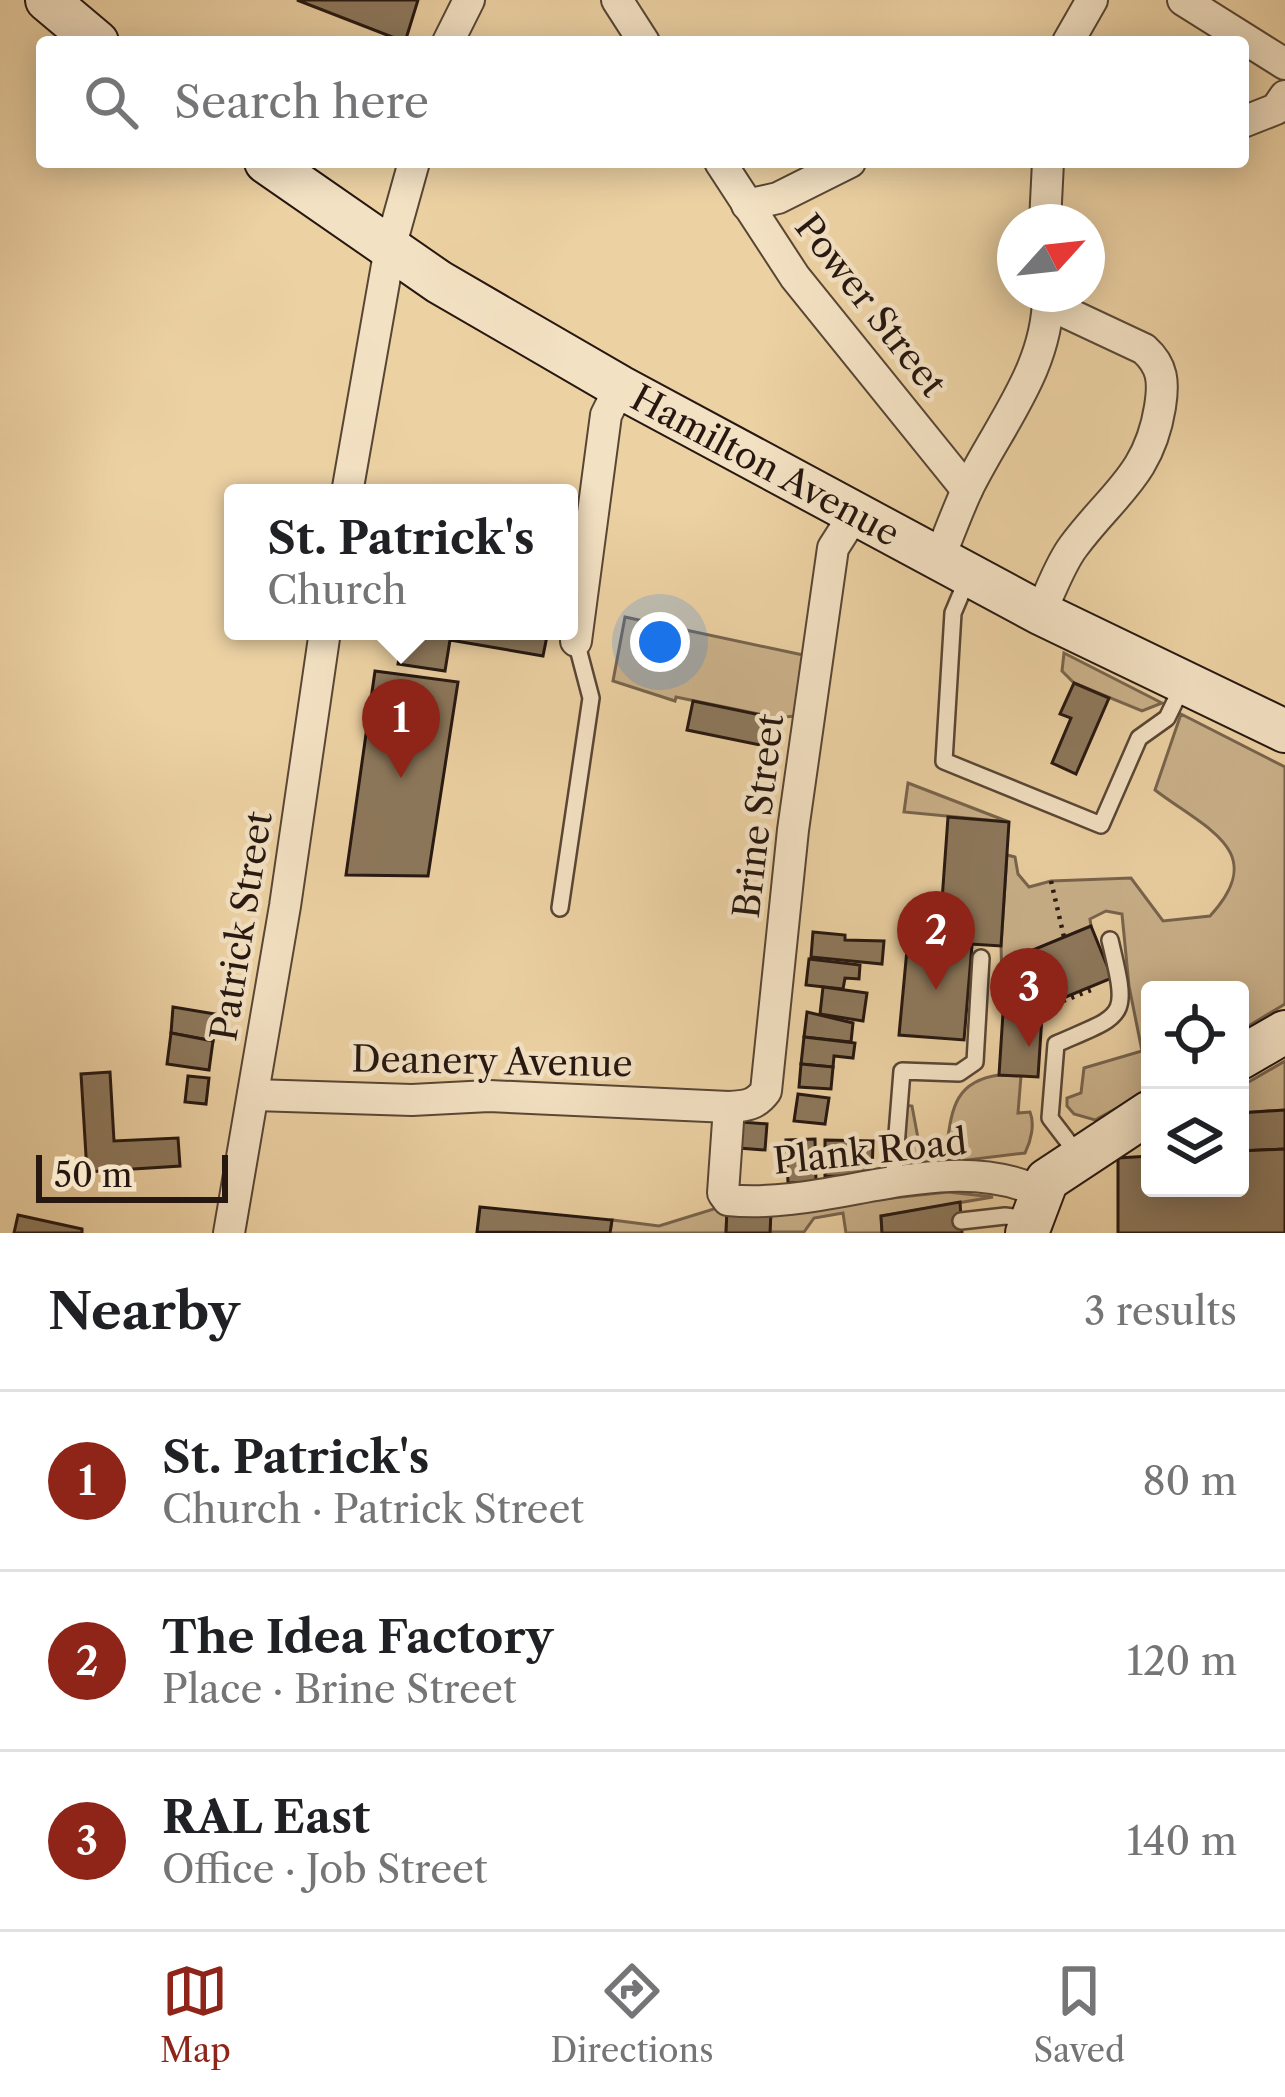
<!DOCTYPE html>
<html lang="en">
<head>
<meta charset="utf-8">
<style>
	:root { --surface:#fff; --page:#f6f6f6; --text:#202124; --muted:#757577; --line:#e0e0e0; --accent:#8f2418 }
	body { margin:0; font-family:"Libre Caslon Text",serif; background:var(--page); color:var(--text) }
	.controls { position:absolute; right:36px; bottom:36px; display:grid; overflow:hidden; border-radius:12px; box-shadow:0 6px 30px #0003 }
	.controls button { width:108px; height:108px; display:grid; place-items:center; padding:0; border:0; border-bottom:3px solid var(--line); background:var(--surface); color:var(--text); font:60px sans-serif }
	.compass { position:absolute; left:997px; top:204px; width:108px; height:108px; border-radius:50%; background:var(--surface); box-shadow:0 6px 30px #0003; rotate:63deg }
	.scale { position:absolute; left:36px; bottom:30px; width:192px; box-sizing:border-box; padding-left:12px; border:6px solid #261710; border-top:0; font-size:33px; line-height:42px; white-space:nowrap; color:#261710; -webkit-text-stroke:9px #f3e1c3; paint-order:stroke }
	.you { position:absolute; left:660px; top:642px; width:42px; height:42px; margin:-30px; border:9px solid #fff; border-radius:50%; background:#1a73e8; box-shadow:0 0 0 18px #1a73e833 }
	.badge { display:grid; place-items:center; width:78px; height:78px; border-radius:50%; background:var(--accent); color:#fff; font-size:39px; font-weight:700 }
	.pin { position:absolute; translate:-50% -99px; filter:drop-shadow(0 3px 6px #0008) }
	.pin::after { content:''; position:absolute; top:63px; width:42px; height:36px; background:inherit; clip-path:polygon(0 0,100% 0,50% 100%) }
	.popup { position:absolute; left:224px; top:484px; width:354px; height:156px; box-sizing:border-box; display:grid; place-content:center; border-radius:12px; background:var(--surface); filter:drop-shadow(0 3px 9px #0005); font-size:39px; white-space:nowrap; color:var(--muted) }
	.popup b { font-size:45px; color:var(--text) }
	.popup::after { content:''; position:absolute; left:50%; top:100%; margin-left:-24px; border:24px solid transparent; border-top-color:var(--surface) }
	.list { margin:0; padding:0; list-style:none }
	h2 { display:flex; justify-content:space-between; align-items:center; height:156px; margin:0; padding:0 48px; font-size:51px }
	h2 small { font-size:39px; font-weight:400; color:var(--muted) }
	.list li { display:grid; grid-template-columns:78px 1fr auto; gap:36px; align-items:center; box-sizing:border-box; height:180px; padding:0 48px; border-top:3px solid var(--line) }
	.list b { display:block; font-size:45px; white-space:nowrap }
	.list p { margin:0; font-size:39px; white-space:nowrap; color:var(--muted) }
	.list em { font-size:39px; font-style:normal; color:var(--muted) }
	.icon { flex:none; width:66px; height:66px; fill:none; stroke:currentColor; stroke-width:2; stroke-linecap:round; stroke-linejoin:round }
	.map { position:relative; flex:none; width:1285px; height:1233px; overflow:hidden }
	.search { position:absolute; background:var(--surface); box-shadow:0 6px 30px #0003; left:36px; right:36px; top:36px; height:132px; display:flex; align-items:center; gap:30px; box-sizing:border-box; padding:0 42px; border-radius:12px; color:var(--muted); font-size:45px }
	.sheet { height:696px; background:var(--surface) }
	nav { display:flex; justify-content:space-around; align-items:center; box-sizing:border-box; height:168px; border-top:3px solid var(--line); background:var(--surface); font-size:33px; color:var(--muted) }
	nav a { display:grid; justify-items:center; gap:6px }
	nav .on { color:var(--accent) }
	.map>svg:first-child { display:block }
	.green { fill:#cab18a; stroke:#78644d; stroke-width:3 }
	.building { fill:#8d785c; stroke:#261710; stroke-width:3 }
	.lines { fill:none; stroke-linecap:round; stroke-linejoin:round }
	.lane-casing { stroke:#584635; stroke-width:20 }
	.street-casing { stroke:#584635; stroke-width:34 }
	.secondary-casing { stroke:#261710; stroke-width:46 }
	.path { stroke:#261710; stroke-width:4.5; stroke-dasharray:3 6; stroke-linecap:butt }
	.lane { stroke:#f3e1c3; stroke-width:15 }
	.street { stroke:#f3e1c3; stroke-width:30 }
	.secondary { stroke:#f3e1c3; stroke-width:42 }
	.labels { text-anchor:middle; stroke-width:9; stroke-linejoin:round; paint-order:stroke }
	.street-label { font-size:36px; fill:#261710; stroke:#f3e1c3 }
</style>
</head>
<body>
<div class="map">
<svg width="1285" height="1233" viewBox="0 0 1285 1233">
	<rect width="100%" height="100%" fill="#ecd1a3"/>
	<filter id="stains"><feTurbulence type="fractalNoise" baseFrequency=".00167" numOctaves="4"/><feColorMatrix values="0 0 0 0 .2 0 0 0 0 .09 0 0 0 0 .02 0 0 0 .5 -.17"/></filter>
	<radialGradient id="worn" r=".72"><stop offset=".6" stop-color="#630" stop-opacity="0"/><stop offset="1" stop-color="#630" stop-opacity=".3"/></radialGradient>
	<g class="green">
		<path d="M 625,617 L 803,655 L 795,716 L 778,718 L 676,697 L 675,701 L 613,681 Z"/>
		<path d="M 1064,653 L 1162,703 L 1142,711 L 1074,683 L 1062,671 Z"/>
		<path d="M 1181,714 L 1285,767 L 1285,1004 L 1240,1031 L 1240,990 L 1150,990 L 1150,1090 L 1095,1120 L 1074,1114 L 1067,1106 L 1067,1098 L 1081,1093 L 1084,1068 L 1142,1051 L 1129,986 L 1122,914 L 1106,911 L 1090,919 L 1091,926 L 1024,954 L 1030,973 L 1025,976 L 1042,1016 L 1003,1013 L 1001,946 L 1007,855 L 1015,857 L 1018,874 L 1029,887 L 1051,881 L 1131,878 L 1163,921 L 1210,916 C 1270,851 1206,829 1155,790 Z"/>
		<path d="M 908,783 L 1009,822 L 904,812 Z"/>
		<path d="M 1285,1061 L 1285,1110 L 1240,1113 L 1240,1087 Z"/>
		<path d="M 999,1075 L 1021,1076 L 1018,1113 L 1030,1112 C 1035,1124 1031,1141 1025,1153 L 918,1166 C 904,1150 903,1125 904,1105 L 912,1106 L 920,1149 L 934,1151 L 947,1144 C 952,1107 956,1081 999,1075 Z"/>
		<path d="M 948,1192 L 993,1197 L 881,1216 L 882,1233 L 846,1233 L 843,1213 L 814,1218 L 804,1232 L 770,1232 L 771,1211 Z"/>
		<path d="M 720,1207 L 727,1209 L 726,1233 L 610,1233 L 612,1220 L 659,1226 Z"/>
	</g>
	<g class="building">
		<path d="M 297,0 L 418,0 L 405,42 Z"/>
		<path d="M 404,631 L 548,631 L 543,656 L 450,640 L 445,671 L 398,664 Z"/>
		<path d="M 375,671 L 458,682 L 428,876 L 346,875 Z"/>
		<path d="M 1074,683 L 1109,698 L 1076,774 L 1052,763 L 1071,718 L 1060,714 Z"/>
		<path d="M 693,701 L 765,716 L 760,745 L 687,730 Z"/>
		<path d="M 948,817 L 1009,822 L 1001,946 L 939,942 Z"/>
		<path d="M 1091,926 L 1112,978 L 1044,1006 L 1023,954 Z"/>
		<path d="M 813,932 L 845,935 L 845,940 L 884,941 L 882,964 L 811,957 Z"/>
		<path d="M 908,939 L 972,945 L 964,1040 L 899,1035 Z"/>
		<path d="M 809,959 L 860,965 L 859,979 L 845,978 L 843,989 L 806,985 Z"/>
		<path d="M 823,987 L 867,993 L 863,1021 L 820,1014 Z"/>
		<path d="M 173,1007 L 215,1014 L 213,1041 L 171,1033 Z"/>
		<path d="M 807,1012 L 853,1023 L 851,1042 L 804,1037 Z"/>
		<path d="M 1003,1013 L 1042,1016 L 1038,1077 L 999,1075 Z"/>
		<path d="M 171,1033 L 213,1041 L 209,1070 L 167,1064 Z"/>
		<path d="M 804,1037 L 855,1043 L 853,1058 L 834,1056 L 833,1067 L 801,1064 Z"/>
		<path d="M 801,1064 L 833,1067 L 831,1089 L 799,1087 Z"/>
		<path d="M 110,1072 L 114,1141 L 178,1138 L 180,1166 L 87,1172 L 81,1074 Z"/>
		<path d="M 188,1076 L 209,1078 L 206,1104 L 185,1102 Z"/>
		<path d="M 798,1094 L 829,1098 L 825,1124 L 794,1121 Z"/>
		<path d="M 1285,1110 L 1285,1149 L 1240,1151 L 1240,1113 Z"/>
		<path d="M 741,1122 L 767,1124 L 765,1150 L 739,1148 Z"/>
		<path d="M 815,1139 L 816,1182 L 788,1183 L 786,1140 Z"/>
		<path d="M 825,1140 L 873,1141 L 872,1177 L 825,1176 Z"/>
		<path d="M 1285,1149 L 1285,1233 L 1118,1233 L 1118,1158 L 1150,1156 L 1150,1188 L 1240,1188 L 1240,1151 Z"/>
		<path d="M 960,1202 L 962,1233 L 882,1233 L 881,1216 Z"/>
		<path d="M 480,1207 L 612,1220 L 610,1233 L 477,1232 Z"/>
		<path d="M 727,1209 L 771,1211 L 770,1233 L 726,1233 Z"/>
		<path d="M 18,1215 L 82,1229 L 82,1233 L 14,1233 Z"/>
	</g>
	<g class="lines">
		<g class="lane-casing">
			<g id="lane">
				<path d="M 969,575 L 953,613 L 944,761 L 1101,825 L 1139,738 L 1167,718 L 1182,687"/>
				<path d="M 560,908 L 591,698 L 576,641"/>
				<path d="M 1079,1156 L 1050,1118 L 1056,1044 C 1127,1013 1129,1020 1110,940"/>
				<path d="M 893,1184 L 902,1071 L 959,1073 L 975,1062 L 981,958"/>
				<path d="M 961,1221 L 1005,1216 L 1030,1219"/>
			</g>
		</g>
		<g class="street-casing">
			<g id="street">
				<path d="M 617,0 L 644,42"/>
				<path d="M 1183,0 L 1285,64"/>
				<path d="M 448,42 L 469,0"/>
				<path d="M 1068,42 L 1092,0"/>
				<path d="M 1243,122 L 1276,109 L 1285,96"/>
				<path d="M 720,162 L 795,277 L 967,490"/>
				<path d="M 747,205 L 778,198 L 850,162"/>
				<path d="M 1045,222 L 1048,162"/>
				<path d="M 347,493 L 390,248 L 414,162"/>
				<path d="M 939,559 C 948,536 957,512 967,490 C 998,426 1049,368 1048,294"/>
				<path d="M 1040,613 C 1051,591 1059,566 1073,547 C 1112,494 1149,476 1160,407 C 1164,382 1163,366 1144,349 L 1048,304"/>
				<path d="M 576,641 L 606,415 L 620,387"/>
				<path d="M 253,1095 L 412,1100 L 489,1096 L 729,1107 C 746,1106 756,1105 766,1091 L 793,830 L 833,548 L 854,515"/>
				<path d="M 729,1107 L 723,1193 L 728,1200 C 830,1211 943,1147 1040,1192"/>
				<path d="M 229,1233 L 285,906 L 325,631"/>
			</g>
		</g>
		<g class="secondary-casing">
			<g id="secondary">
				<path d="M 47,0 L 97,42"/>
				<path id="s1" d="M 266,162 L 439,282 L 620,387 L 1040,613 L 1285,731"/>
				<path d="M 1240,1058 L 1285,1032"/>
				<path d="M 1027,1233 L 1047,1180 L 1150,1112"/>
			</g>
		</g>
		<g class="path">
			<path d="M 1051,881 L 1064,937"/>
			<path d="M 1033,978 L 1043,1009 L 1091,990"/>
		</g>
		<use href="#lane" class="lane"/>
		<use href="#street" class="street"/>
		<use href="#secondary" class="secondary"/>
	</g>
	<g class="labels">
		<g class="street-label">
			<text transform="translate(871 305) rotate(52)" y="13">Power Street</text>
			<text dy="13" stroke="none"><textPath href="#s1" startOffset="585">Hamilton Avenue</textPath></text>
			<text transform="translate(758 816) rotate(-83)" y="13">Brine Street</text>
			<text transform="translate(241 926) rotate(-81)" y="13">Patrick Street</text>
			<text transform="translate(492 1061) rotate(1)" y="13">Deanery Avenue</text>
			<text transform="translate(870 1151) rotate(-6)" y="13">Plank Road</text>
		</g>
	</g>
	<rect width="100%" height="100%" filter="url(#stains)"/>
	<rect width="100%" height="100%" fill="url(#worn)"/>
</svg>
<div class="controls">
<button><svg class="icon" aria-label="locate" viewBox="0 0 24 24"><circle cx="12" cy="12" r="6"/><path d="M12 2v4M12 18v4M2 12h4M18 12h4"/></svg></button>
<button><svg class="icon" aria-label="layers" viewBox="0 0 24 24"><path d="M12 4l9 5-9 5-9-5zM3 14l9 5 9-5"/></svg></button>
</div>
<svg class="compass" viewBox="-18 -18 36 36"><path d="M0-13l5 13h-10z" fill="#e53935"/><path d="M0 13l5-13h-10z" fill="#757577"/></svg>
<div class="scale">50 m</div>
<div class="you"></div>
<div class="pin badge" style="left:401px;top:778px">1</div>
<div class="popup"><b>St. Patrick's</b>Church</div>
<div class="pin badge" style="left:936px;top:990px">2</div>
<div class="pin badge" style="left:1029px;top:1047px">3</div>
<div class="search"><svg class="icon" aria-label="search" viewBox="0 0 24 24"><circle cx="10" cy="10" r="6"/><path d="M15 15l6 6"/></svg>Search here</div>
</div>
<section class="sheet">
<h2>Nearby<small>3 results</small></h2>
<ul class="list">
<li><span class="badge">1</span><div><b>St. Patrick's</b><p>Church · Patrick Street</p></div><em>80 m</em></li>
<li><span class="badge">2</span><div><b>The Idea Factory</b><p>Place · Brine Street</p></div><em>120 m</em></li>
<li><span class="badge">3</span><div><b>RAL East</b><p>Office · Job Street</p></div><em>140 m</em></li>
</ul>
</section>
<nav>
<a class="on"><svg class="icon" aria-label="map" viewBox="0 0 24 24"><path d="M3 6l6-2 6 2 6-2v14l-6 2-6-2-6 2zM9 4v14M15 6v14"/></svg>Map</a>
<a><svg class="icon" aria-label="directions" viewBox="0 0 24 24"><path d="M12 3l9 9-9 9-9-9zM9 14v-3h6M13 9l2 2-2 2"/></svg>Directions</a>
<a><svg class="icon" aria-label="saved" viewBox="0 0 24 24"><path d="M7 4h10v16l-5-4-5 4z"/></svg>Saved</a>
</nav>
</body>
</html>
